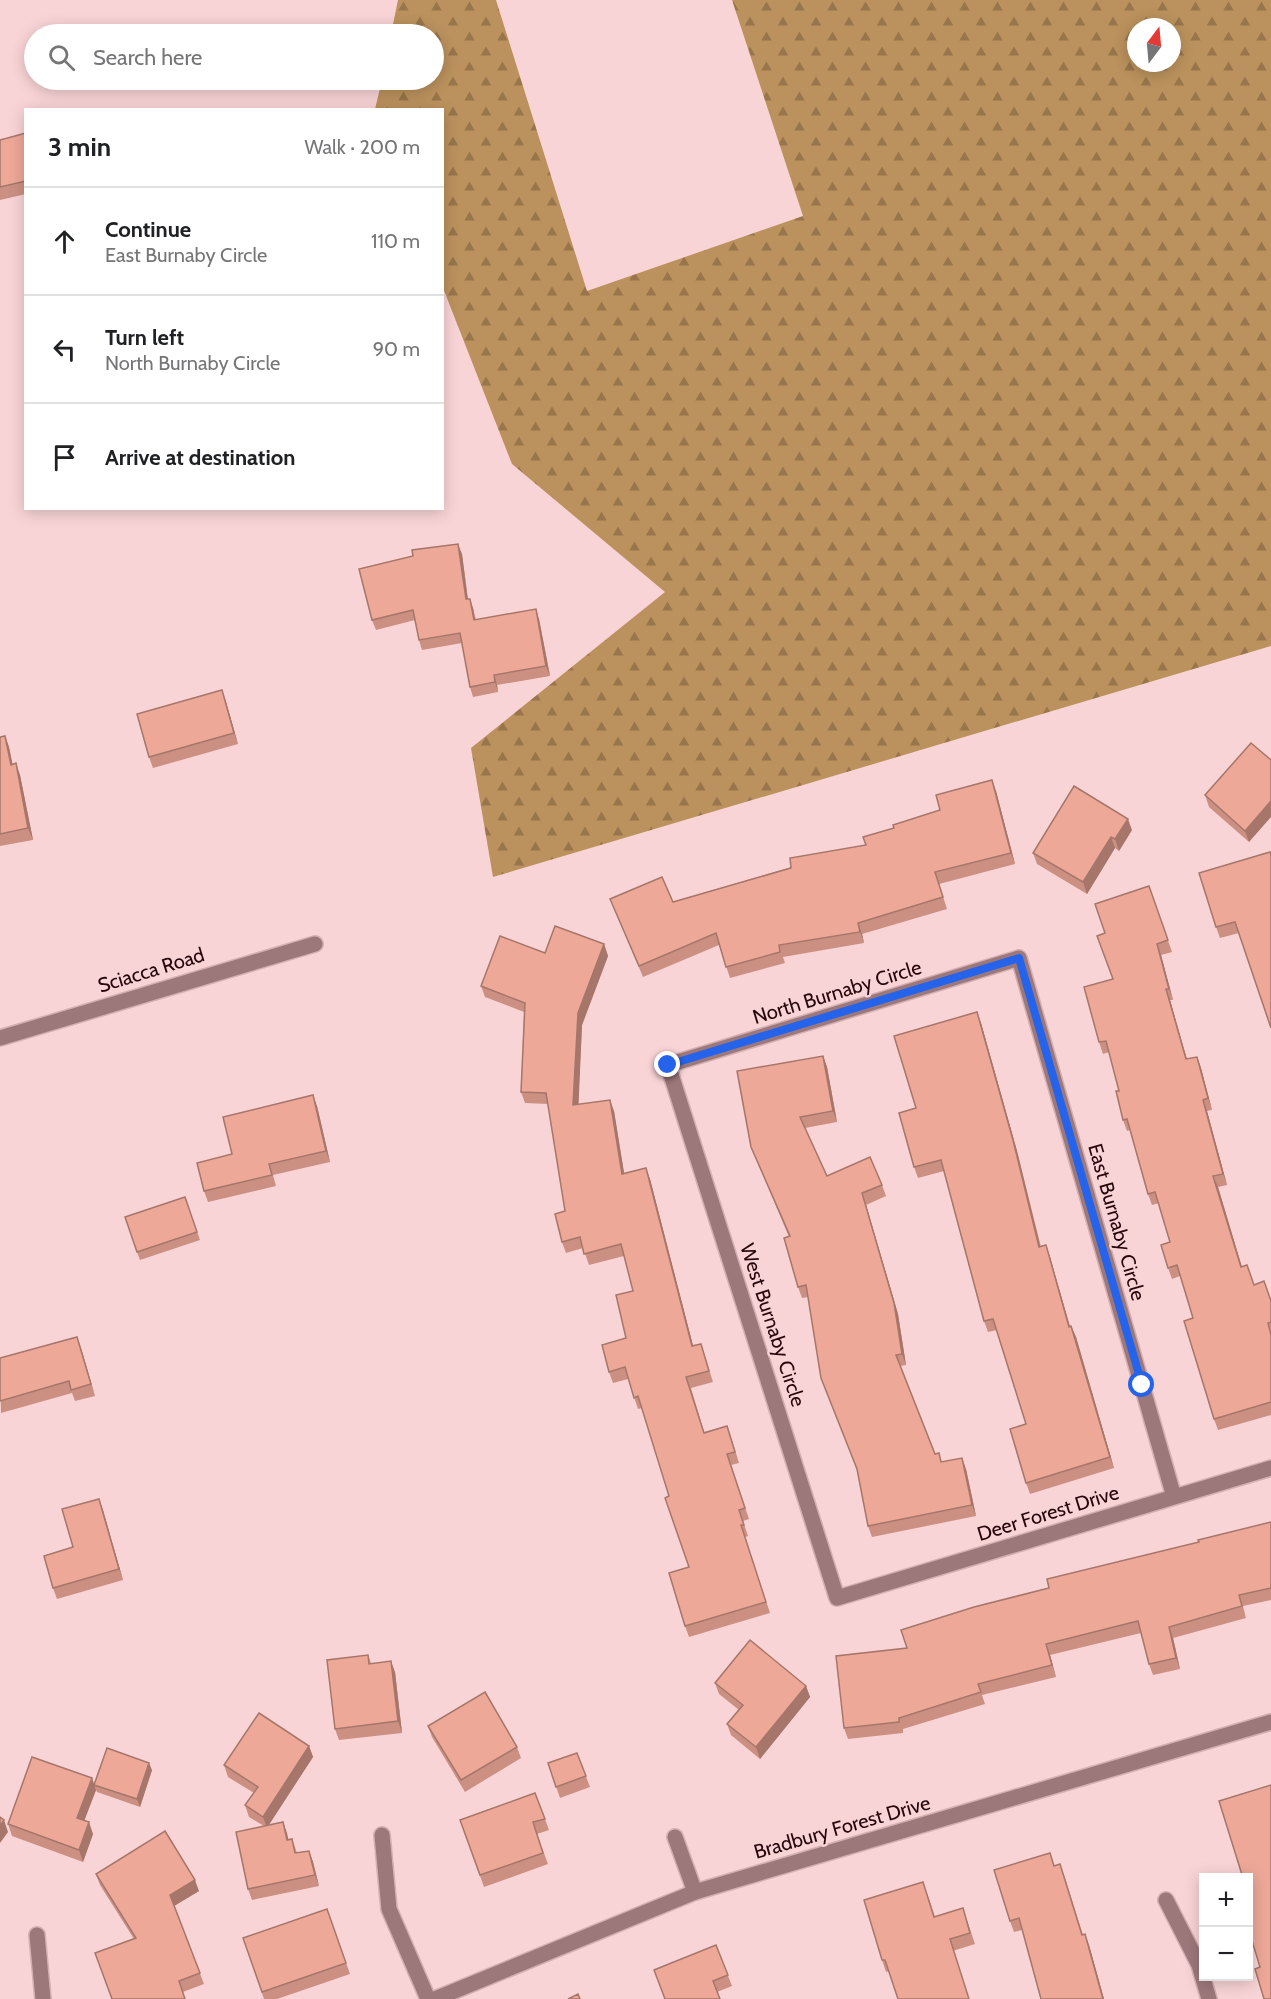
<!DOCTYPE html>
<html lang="en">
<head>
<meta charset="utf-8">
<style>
	:root { --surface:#fff; --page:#f6f6f6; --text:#202124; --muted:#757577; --line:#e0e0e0 }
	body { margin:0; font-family:Cabin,sans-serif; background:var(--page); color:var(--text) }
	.controls { position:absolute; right:18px; bottom:18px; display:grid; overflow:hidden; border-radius:0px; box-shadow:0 3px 15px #0003 }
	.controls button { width:54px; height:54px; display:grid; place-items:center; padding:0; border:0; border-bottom:2px solid var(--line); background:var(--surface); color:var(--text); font:30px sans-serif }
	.compass { position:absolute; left:1127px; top:18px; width:54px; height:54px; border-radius:50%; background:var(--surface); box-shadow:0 3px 15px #0003; rotate:16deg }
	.stop { position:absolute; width:18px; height:18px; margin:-14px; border:4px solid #2563eb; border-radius:50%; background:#fff }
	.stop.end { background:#2563eb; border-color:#fff; box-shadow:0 2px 6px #0008 }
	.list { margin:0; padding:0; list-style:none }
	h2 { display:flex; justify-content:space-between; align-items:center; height:78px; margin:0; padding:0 24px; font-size:26px }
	h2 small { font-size:20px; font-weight:400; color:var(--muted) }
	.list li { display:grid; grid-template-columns:39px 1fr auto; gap:18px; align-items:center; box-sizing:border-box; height:108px; padding:0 24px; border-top:2px solid var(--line) }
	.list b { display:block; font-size:22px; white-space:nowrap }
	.list p { margin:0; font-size:20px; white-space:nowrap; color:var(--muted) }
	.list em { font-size:20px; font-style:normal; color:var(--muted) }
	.icon { flex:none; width:33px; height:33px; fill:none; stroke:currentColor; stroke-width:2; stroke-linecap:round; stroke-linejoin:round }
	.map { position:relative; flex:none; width:1271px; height:1999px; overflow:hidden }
	.search { position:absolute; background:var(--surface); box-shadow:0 3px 15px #0003; left:24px; top:24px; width:420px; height:66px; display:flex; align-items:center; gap:15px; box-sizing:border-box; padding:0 21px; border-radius:33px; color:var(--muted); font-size:22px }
	.panel { position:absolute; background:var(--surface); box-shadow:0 3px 15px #0003; left:24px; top:108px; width:420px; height:402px; border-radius:0px }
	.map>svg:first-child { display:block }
	.forest { fill:url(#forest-firs); fill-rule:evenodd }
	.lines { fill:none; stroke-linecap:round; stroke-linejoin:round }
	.minor-casing { stroke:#d3afb2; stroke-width:18 }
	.minor { stroke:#9d787b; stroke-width:15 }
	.wall { fill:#cc9083 }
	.shaded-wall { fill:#a6766a }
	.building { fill:#eda898; stroke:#a6766a; stroke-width:1.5 }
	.route { stroke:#2563eb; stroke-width:8 }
	.labels { text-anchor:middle; stroke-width:4.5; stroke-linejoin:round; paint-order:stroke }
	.street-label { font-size:20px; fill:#25070c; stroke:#f9d4d6 }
</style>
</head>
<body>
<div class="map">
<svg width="1271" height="1999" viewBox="0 0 1271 1999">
	<defs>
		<pattern id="forest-firs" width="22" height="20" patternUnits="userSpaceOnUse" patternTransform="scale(1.5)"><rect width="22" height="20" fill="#bb925d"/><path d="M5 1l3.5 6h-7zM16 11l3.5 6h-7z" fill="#98754b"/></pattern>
	</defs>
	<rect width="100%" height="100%" fill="#f9d4d6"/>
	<path class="forest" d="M 398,0 L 496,0 L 587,291 L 803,216 L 732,0 L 1271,0 L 1271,646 L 493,877 L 471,748 L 665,592 L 512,464 L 443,288 L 442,110 L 375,109 L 382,80 L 434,80 L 434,34 L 391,34 ZM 1136,27 L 1172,27 L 1172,63 L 1136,63 Z"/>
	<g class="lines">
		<g class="minor-casing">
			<g id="minor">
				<path d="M 0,1038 L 315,944"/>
				<path d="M 1174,1497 L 1019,958 L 668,1065 L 837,1598 L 1271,1468"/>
				<path d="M 382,1835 L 389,1909 L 428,1999"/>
				<path d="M 675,1837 L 695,1892"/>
				<path d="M 1166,1900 L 1199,1965 L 1209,1999"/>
				<path d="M 37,1935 L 43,1999"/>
				<path d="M 435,1999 L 695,1892 L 1271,1722"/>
			</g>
		</g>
		<use href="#minor" class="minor"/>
	</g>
	<g class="wall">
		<path d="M 26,133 L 26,194 L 0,200 L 0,140 Z"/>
		<path d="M 462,554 L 468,599 L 473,608 L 476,620 L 539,619 L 550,676 L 497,685 L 498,692 L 473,697 L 470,687 L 462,643 L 422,650 L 419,640 L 415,620 L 376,630 L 372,620 Z"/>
		<path d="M 226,702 L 238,744 L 153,768 L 149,757 Z"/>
		<path d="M 5,736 L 9,747 L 12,764 L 20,775 L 33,840 L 0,846 L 0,737 Z"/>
		<path d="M 1251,743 L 1249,842 L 1209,807 L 1205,795 Z"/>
		<path d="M 996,791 L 1015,864 L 939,884 L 947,909 L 862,934 L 864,943 L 783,957 L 785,963 L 730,978 L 719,945 L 643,977 L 610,899 L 673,902 L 866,845 L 894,828 L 940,810 Z"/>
		<path d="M 1132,830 L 1119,851 L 1115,848 L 1087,894 L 1037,864 L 1033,853 Z"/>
		<path d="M 1271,854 L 1239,933 L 1220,938 L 1216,927 Z"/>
		<path d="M 1149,886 L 1172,952 L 1161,955 L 1173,1000 L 1170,1000 L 1187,1059 L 1197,1057 L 1201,1068 L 1212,1110 L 1207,1111 L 1227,1185 L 1218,1187 L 1242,1267 L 1254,1284 L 1271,1300 L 1271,1415 L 1218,1430 L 1214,1419 L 1193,1318 L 1180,1276 L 1172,1279 L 1168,1268 L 1170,1242 L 1159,1203 L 1152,1205 L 1148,1194 L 1130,1130 L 1127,1131 L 1123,1120 L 1119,1091 L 1109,1052 L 1103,1054 L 1099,1042 L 1113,979 L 1105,933 Z"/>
		<path d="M 604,944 L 608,956 L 582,1025 L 578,1105 L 614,1111 L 624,1173 L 650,1179 L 693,1346 L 701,1344 L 713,1382 L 691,1388 L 704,1432 L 727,1426 L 731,1437 L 739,1463 L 731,1465 L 749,1519 L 743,1521 L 748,1536 L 745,1537 L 770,1613 L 689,1637 L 685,1626 L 689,1567 L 669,1496 L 642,1408 L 638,1409 L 628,1379 L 613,1383 L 609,1372 L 626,1338 L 633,1291 L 624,1256 L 589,1265 L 583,1248 L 566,1253 L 562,1242 L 565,1211 L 548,1104 L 525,1103 L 521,1092 L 524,1012 L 485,997 L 481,986 L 545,953 Z"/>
		<path d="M 981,1023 L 1017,1151 L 1041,1247 L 1046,1245 L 1050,1257 L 1070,1326 L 1071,1326 L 1076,1337 L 1114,1468 L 1030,1494 L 1026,1483 L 1026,1424 L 997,1330 L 988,1332 L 984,1321 L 944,1171 L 918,1178 L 914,1167 L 916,1108 Z"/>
		<path d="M 823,1056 L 827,1067 L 837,1122 L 805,1128 L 827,1176 L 882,1185 L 886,1196 L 866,1205 L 898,1314 L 906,1365 L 900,1366 L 935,1454 L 942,1462 L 966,1469 L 976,1516 L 872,1537 L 868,1526 L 857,1470 L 808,1297 L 802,1298 L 798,1287 L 789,1237 L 751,1147 Z"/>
		<path d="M 317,1106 L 330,1162 L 273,1175 L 276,1186 L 208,1202 L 204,1191 L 232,1154 Z"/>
		<path d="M 185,1197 L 200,1240 L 140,1260 L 137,1252 Z"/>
		<path d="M 77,1337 L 95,1396 L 75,1401 L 72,1393 L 1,1413 L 0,1358 Z"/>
		<path d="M 99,1499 L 123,1580 L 57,1599 L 53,1588 Z"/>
		<path d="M 1271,1522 L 1271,1600 L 1243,1606 L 1246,1618 L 1173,1638 L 1180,1669 L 1153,1675 L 1149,1664 L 1141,1633 L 1050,1655 L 1056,1677 L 982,1695 L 985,1704 L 903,1729 L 903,1733 L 848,1739 L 844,1728 L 907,1648 L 1049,1588 L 1199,1542 Z"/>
		<path d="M 368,1655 L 371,1663 L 395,1672 L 402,1733 L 339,1740 L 335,1729 Z"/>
		<path d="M 715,1683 L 806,1686 L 810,1697 L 760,1759 L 731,1735 L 727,1724 L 739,1710 L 719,1694 Z"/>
		<path d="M 428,1726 L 517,1747 L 521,1758 L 465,1792 L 432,1737 Z"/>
		<path d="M 309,1746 L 313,1757 L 268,1825 L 283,1822 L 288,1839 L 292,1839 L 297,1853 L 309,1851 L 313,1862 L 319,1886 L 252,1900 L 248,1889 L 264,1826 L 249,1817 L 245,1805 L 254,1793 L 228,1777 L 224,1765 Z"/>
		<path d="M 577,1753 L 590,1787 L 560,1798 L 548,1763 Z"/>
		<path d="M 152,1770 L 140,1807 L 97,1792 L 94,1785 Z"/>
		<path d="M 92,1778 L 96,1790 L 84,1821 L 93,1834 L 83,1862 L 12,1836 L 8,1824 Z"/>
		<path d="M 535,1793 L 549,1830 L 537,1834 L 548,1864 L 484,1887 L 460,1820 Z"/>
		<path d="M 1055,1865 L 1064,1875 L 1083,1935 L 1089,1945 L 1104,1999 L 1041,1999 L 1022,1930 L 1014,1932 L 1010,1921 Z"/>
		<path d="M 96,1874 L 199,1891 L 174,1906 L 204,1984 L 183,1992 L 185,1999 L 112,1999 L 134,1939 L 100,1885 Z"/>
		<path d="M 927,1893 L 935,1917 L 963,1908 L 975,1944 L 886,1972 L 882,1960 Z"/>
		<path d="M 327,1909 L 350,1974 L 277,1999 L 264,1999 L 243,1938 Z"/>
		<path d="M 716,1945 L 732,1986 L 717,1992 L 665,1999 Z"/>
	</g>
	<g class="shaded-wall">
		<path d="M 458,544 L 462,554 L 469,609 L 466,599 Z"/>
		<path d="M 470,599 L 473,608 L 477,630 L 474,620 Z"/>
		<path d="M 536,609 L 539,619 L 550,676 L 546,666 Z"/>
		<path d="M 494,675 L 497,685 L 498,692 L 495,682 Z"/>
		<path d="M 222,690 L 226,702 L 238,744 L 234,733 Z"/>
		<path d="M 5,736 L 9,747 L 15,776 L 11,765 Z"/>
		<path d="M 16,763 L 20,775 L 33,840 L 28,828 Z"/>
		<path d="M 992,780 L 996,791 L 1015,864 L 1011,853 Z"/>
		<path d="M 1271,801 L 1271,817 L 1249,842 L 1245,831 Z"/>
		<path d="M 1128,819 L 1132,830 L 1119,851 L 1115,839 Z"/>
		<path d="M 1111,837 L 1115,848 L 1087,894 L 1083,882 Z"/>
		<path d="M 858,923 L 862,934 L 864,943 L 860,932 Z"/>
		<path d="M 604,944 L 608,956 L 582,1025 L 578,1117 L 573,1105 L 578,1013 Z"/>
		<path d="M 1157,944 L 1161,955 L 1173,1000 L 1169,989 Z"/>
		<path d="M 1166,989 L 1170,1000 L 1190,1071 L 1186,1059 Z"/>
		<path d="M 977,1012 L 981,1023 L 1017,1151 L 1043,1258 L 1039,1247 Z"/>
		<path d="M 823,1056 L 827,1067 L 837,1122 L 833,1111 Z"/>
		<path d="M 1197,1057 L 1201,1068 L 1212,1110 L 1208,1098 Z"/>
		<path d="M 313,1095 L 317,1106 L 330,1162 L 326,1151 Z"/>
		<path d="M 610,1100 L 614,1111 L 626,1185 L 622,1174 Z"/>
		<path d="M 1203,1100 L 1207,1111 L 1227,1185 L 1223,1174 Z"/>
		<path d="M 646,1168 L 650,1179 L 696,1357 L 692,1346 Z"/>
		<path d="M 1213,1176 L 1218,1187 L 1245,1278 L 1241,1267 Z"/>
		<path d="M 862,1193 L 866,1205 L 898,1314 L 906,1365 L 902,1354 Z"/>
		<path d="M 1046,1245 L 1050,1257 L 1073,1338 L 1069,1327 Z"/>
		<path d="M 1071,1326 L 1076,1337 L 1114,1468 L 1110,1457 Z"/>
		<path d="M 77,1337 L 81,1348 L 95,1396 L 91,1384 Z"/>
		<path d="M 962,1458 L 966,1469 L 976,1516 L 972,1505 Z"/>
		<path d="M 99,1499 L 103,1510 L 123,1580 L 119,1569 Z"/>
		<path d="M 1169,1627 L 1173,1638 L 1180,1669 L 1176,1658 Z"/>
		<path d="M 1046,1644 L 1050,1655 L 1056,1677 L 1052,1665 Z"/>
		<path d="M 391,1661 L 395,1672 L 402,1733 L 398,1721 Z"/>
		<path d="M 806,1686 L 810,1697 L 760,1759 L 756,1747 Z"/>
		<path d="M 309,1746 L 313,1757 L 267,1828 L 263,1817 Z"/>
		<path d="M 149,1763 L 152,1770 L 140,1807 L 137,1799 Z"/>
		<path d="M 92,1778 L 96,1790 L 81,1829 L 77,1818 Z"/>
		<path d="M 4,1820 L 8,1832 L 0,1843 L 0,1826 Z"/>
		<path d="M 89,1822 L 93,1834 L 83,1862 L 79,1850 Z"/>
		<path d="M 283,1822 L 287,1833 L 291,1851 L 287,1840 Z"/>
		<path d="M 309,1851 L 313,1862 L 319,1886 L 315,1875 Z"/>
		<path d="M 195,1880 L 199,1891 L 174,1906 L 170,1895 Z"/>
		<path d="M 1085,1934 L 1089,1945 L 1104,1999 L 1103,1999 Z"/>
	</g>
	<g class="building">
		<path d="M 26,133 L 26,181 L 0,187 L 0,140 Z"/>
		<path d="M 458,544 L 466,599 L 470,599 L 474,620 L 536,609 L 546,666 L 494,675 L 495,682 L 470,687 L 460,633 L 419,640 L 413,610 L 372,620 L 359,569 L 413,556 L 412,550 Z"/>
		<path d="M 222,690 L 234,733 L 149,757 L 137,714 Z"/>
		<path d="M 5,736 L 11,765 L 16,763 L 28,828 L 0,834 L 0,737 Z"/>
		<path d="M 1251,743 L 1271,760 L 1271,801 L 1245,831 L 1205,795 Z"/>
		<path d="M 992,780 L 1011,853 L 935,872 L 943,897 L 858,923 L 860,932 L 779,945 L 780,952 L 726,967 L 716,933 L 639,966 L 610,899 L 662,877 L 673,902 L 791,868 L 790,858 L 866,845 L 863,837 L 894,828 L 893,825 L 940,810 L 936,795 Z"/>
		<path d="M 1074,786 L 1128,819 L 1115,839 L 1111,837 L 1083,882 L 1033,853 Z"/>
		<path d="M 1270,852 L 1271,855 L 1271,1028 L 1235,922 L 1216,927 L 1199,873 Z"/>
		<path d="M 1149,886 L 1168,940 L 1157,944 L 1169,989 L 1166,989 L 1186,1059 L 1197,1057 L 1208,1098 L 1203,1100 L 1223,1174 L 1213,1176 L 1241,1267 L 1247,1265 L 1254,1285 L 1264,1281 L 1271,1301 L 1271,1322 L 1268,1323 L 1271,1335 L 1271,1402 L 1214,1419 L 1184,1321 L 1193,1318 L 1177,1265 L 1168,1268 L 1161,1245 L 1170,1242 L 1155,1192 L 1148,1194 L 1127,1119 L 1123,1120 L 1116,1091 L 1119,1091 L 1106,1041 L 1099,1042 L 1084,987 L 1113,979 L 1097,936 L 1105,933 L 1095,904 Z"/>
		<path d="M 555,926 L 604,944 L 578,1013 L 573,1105 L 610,1100 L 622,1174 L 646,1168 L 692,1346 L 701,1344 L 709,1371 L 686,1377 L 704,1433 L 727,1426 L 735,1452 L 727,1454 L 745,1508 L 739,1510 L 744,1525 L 741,1525 L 766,1602 L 685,1626 L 669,1573 L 689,1567 L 665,1498 L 669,1496 L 638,1396 L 634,1398 L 625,1367 L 609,1372 L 602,1345 L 626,1338 L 616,1295 L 633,1291 L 621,1244 L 584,1254 L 580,1237 L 562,1242 L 555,1214 L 565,1211 L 546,1093 L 521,1092 L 525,1003 L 481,986 L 500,936 L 545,953 Z"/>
		<path d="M 977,1012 L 1013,1140 L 1039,1247 L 1046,1245 L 1069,1327 L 1071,1326 L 1110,1457 L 1026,1483 L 1010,1429 L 1026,1424 L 993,1319 L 984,1321 L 941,1160 L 914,1167 L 899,1113 L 916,1108 L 894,1036 Z"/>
		<path d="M 823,1056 L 833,1111 L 800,1117 L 827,1176 L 870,1157 L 882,1185 L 862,1193 L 894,1303 L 902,1354 L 896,1355 L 935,1454 L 939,1453 L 941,1462 L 962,1458 L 972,1505 L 868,1526 L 857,1469 L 821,1378 L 806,1285 L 798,1287 L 784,1238 L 790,1236 L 751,1147 L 737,1071 Z"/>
		<path d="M 313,1095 L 326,1151 L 269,1164 L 272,1175 L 204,1191 L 197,1163 L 232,1154 L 223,1117 Z"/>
		<path d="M 185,1197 L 197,1232 L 137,1252 L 125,1217 Z"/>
		<path d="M 77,1337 L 91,1384 L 71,1390 L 69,1381 L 0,1401 L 0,1358 Z"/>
		<path d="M 99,1499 L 119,1569 L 53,1588 L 44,1556 L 73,1547 L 62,1509 Z"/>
		<path d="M 1271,1522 L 1271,1588 L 1239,1595 L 1242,1606 L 1169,1627 L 1176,1658 L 1149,1664 L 1138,1621 L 1046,1644 L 1052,1665 L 978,1684 L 981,1692 L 899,1718 L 899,1722 L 844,1728 L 836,1656 L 907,1648 L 901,1630 L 974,1607 L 1049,1588 L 1047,1579 L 1199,1542 L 1198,1540 Z"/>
		<path d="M 750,1640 L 806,1686 L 756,1747 L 727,1724 L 743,1705 L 715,1683 Z"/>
		<path d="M 368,1655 L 369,1664 L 391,1661 L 398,1721 L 335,1729 L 327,1660 Z"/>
		<path d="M 485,1692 L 517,1747 L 461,1780 L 428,1726 Z"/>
		<path d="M 259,1713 L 309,1746 L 263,1817 L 245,1805 L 258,1787 L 224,1765 Z"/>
		<path d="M 107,1748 L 149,1763 L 137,1799 L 94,1785 Z"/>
		<path d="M 577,1753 L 586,1776 L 556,1787 L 548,1763 Z"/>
		<path d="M 32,1757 L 92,1778 L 77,1818 L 89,1822 L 79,1850 L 8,1824 Z"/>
		<path d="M 1271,1785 L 1271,1999 L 1264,1999 L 1255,1969 L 1260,1967 L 1248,1928 L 1248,1878 L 1243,1878 L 1219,1801 Z"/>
		<path d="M 535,1793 L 545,1819 L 533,1822 L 543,1853 L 480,1875 L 460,1820 Z"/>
		<path d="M 0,1817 L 4,1820 L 0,1826 Z"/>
		<path d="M 283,1822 L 287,1840 L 292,1839 L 295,1853 L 309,1851 L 315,1875 L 248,1889 L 236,1832 Z"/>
		<path d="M 165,1831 L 195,1880 L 170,1895 L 200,1973 L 179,1981 L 185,1999 L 112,1999 L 95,1953 L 136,1938 L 96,1874 Z"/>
		<path d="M 1050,1853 L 1054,1866 L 1060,1864 L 1082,1935 L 1085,1934 L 1103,1999 L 1041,1999 L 1019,1918 L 1010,1921 L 994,1870 Z"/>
		<path d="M 923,1882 L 934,1917 L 963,1908 L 970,1933 L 950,1939 L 969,1999 L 898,1999 L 885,1960 L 882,1960 L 864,1900 Z"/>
		<path d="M 327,1909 L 346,1963 L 262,1992 L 243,1938 Z"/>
		<path d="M 716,1945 L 728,1975 L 713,1981 L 720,1999 L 665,1999 L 654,1970 Z"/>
		<path d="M 578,1994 L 580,1999 L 568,1999 Z"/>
	</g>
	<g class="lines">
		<path class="route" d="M 668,1065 L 1019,958 L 1142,1385"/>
	</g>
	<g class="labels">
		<g class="street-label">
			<text transform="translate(151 970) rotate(-17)" y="7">Sciacca Road</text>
			<text transform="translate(837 992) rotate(-17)" y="7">North Burnaby Circle</text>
			<text transform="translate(1117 1222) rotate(74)" y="7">East Burnaby Circle</text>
			<text transform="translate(773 1325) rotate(72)" y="7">West Burnaby Circle</text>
			<text transform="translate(1048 1513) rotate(-17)" y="7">Deer Forest Drive</text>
			<text transform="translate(842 1827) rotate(-16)" y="7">Bradbury Forest Drive</text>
		</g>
	</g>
</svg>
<div class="controls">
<button>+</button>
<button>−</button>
</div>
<svg class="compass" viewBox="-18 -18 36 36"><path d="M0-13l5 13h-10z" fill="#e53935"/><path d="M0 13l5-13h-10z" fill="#757577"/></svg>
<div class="stop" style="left:1142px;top:1385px"></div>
<div class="stop end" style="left:668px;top:1065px"></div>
<div class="search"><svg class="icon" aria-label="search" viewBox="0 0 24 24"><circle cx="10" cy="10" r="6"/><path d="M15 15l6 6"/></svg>Search here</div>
<section class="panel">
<h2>3 min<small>Walk · 200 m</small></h2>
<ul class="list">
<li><svg class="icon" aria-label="ahead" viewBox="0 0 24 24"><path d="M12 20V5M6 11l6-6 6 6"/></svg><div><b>Continue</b><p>East Burnaby Circle</p></div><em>110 m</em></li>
<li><svg class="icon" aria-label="left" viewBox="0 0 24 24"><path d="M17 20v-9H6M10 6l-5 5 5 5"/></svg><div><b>Turn left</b><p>North Burnaby Circle</p></div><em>90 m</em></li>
<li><svg class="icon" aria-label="arrive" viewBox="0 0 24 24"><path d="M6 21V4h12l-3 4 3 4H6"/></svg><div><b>Arrive at destination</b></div></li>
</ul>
</section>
</div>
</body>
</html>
